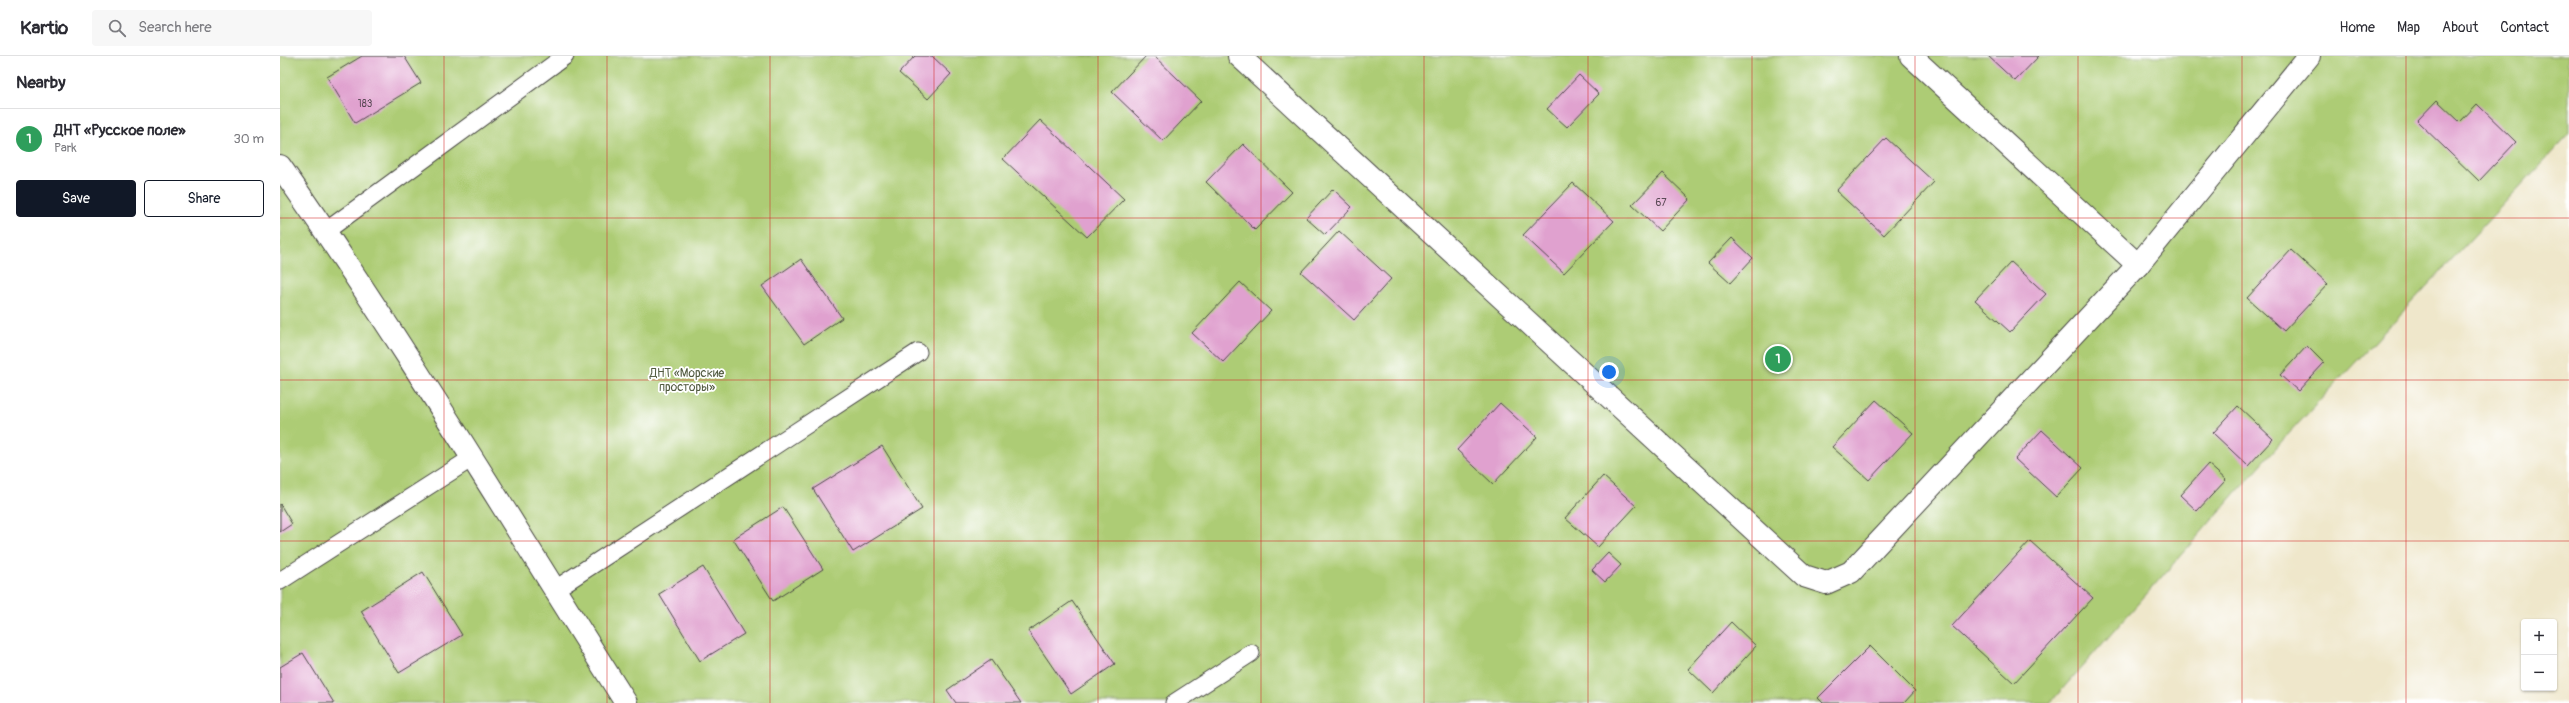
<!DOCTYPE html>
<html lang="en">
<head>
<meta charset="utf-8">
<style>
	:root { --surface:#fff; --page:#f7f7f7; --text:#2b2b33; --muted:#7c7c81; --line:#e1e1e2; --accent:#111827 }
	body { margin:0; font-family:Pangolin,sans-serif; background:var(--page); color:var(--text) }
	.controls { position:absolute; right:12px; bottom:12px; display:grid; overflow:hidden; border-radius:4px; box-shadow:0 1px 3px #0004 }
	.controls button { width:36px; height:36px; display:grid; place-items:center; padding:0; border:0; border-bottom:1px solid var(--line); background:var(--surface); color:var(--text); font:20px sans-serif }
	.you { position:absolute; left:1329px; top:316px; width:14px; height:14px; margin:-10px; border:3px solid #fff; border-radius:50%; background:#1a73e8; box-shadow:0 0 0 6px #1a73e833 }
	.badge { display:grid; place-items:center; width:26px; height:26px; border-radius:50%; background:var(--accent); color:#fff; font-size:13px; font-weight:700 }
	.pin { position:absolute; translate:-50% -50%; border:2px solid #fff; box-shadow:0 1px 4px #0006 }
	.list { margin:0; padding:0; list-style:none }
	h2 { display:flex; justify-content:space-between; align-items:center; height:52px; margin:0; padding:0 16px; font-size:17px }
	h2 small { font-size:13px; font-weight:400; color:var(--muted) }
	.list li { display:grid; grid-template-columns:26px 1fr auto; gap:12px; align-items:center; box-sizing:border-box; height:60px; padding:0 16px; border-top:1px solid var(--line) }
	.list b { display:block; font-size:15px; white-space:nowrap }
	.list p { margin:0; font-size:13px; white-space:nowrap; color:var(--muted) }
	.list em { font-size:13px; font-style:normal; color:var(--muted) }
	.actions { display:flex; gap:8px; padding:12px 16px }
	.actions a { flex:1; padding:9px 0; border:1px solid var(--accent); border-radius:4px; text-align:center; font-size:14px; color:var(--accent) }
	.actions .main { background:var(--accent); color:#fff }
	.icon { flex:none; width:22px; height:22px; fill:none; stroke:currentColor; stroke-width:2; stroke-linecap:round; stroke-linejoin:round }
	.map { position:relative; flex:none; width:2289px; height:647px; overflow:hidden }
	header { display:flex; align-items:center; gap:24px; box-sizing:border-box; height:56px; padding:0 20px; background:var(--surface); border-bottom:1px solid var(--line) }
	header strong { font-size:19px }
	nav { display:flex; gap:22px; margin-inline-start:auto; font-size:14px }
	.search { width:280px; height:36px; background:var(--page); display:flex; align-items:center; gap:10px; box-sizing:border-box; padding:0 14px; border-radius:4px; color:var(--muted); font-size:15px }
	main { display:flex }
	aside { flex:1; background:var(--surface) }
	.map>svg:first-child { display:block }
	.green { fill:#adcc74; stroke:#6c7c50 }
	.building { fill:#e0a1cf }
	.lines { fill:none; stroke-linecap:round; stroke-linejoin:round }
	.lane-casing { stroke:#484743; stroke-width:19 }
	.street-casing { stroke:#484743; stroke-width:24 }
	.lane { stroke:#fff; stroke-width:17 }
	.street { stroke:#fff; stroke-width:22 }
	.grid { fill:none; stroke:#d62828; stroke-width:1; stroke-opacity:0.55 }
	.labels { text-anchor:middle; stroke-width:3.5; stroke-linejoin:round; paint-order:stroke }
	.number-label { font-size:10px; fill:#584854 }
	.park-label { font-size:12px; fill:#525b41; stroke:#fff }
</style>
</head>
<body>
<header>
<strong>Kartio</strong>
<div class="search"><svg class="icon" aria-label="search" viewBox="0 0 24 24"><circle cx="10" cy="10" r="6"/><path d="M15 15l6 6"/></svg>Search here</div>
<nav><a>Home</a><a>Map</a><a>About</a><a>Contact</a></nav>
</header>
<main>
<aside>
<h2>Nearby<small></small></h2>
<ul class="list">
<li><span class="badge" style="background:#2e9e5b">1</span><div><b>ДНТ «Русское поле»</b><p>Park</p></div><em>30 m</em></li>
</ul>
<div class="actions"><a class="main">Save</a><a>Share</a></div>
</aside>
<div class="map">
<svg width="2289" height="647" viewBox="0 0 2289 647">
	<rect width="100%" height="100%" fill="#fff"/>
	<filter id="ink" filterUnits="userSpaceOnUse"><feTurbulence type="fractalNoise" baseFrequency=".025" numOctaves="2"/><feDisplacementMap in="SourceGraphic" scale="8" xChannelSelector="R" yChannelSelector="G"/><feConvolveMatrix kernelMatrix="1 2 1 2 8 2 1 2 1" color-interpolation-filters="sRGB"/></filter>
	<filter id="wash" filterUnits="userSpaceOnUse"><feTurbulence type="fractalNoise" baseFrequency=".012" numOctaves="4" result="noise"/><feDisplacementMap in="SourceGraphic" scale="16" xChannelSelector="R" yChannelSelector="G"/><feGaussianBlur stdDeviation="0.9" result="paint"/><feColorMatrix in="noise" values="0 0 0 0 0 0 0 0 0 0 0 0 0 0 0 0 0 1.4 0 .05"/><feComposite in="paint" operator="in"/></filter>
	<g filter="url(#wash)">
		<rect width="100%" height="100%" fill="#efe7cb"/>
		<path class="green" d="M 0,0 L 2289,0 L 2289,78 L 2002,385 L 1770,647 L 0,647 Z"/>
		<g id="blocks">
			<g class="building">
				<path d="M 82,0 L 124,0 L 141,27 L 75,67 L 47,21 Z"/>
				<path d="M 635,0 L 652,0 L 671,18 L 648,43 L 619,17 Z"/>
				<path d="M 866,0 L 874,0 L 921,45 L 883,85 L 832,36 Z"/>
				<path d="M 1708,0 L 1759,0 L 1735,25 Z"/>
				<path d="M 1299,19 L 1319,38 L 1287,71 L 1267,53 Z"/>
				<path d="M 2157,44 L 2180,66 L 2197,48 L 2236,86 L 2199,125 L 2137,65 Z"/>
				<path d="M 760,64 L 844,143 L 807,181 L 723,103 Z"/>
				<path d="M 1606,82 L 1654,126 L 1604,179 L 1556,135 Z"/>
				<path d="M 963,88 L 1012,136 L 975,174 L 926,126 Z"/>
				<path d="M 1383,117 L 1410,143 L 1380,175 L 1352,149 Z"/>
				<path d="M 1293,127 L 1334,165 L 1284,217 L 1243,179 Z"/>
				<path d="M 1053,133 L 1072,151 L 1045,179 L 1026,162 Z"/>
				<path d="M 1059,175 L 1111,223 L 1074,264 L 1021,216 Z"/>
				<path d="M 1452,182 L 1473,202 L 1450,227 L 1428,207 Z"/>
				<path d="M 2011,194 L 2048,228 L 2004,275 L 1967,242 Z"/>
				<path d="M 521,203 L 562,262 L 524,288 L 482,230 Z"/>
				<path d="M 1731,206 L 1766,238 L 1730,276 L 1695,244 Z"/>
				<path d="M 960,226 L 991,255 L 943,306 L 912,277 Z"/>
				<path d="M 2027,290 L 2044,307 L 2018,335 L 2000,319 Z"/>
				<path d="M 1596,344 L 1633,377 L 1589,424 L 1552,391 Z"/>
				<path d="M 1220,347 L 1257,381 L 1213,428 L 1177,394 Z"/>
				<path d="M 1958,350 L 1993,383 L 1968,410 L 1933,377 Z"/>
				<path d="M 1762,374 L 1803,412 L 1776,441 L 1735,403 Z"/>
				<path d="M 602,390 L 642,453 L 573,496 L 533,433 Z"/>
				<path d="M 1928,408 L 1946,424 L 1917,455 L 1900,439 Z"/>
				<path d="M 1323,420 L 1356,450 L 1318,491 L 1285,462 Z"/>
				<path d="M 0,448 L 12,468 L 0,476 Z"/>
				<path d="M 503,451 L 543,513 L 493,545 L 453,483 Z"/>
				<path d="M 1750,485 L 1813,542 L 1734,627 L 1672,570 Z"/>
				<path d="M 1328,497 L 1341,509 L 1325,526 L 1312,514 Z"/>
				<path d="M 423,511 L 464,578 L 420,605 L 379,538 Z"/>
				<path d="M 143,516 L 182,579 L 119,617 L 81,555 Z"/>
				<path d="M 792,545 L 835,608 L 791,638 L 748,575 Z"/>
				<path d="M 1451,566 L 1476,590 L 1433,637 L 1408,613 Z"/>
				<path d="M 1590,590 L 1635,635 L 1624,647 L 1543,647 L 1538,642 Z"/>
				<path d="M 23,597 L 54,647 L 0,647 L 0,611 Z"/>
				<path d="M 711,604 L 741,647 L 676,647 L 667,634 Z"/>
			</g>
		</g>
	</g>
	<g filter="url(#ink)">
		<use href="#blocks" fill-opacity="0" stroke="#484743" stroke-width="1"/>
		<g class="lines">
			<g class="lane-casing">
				<g id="lane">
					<path d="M 46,175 L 285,0"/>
					<path d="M 0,525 L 192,402"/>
					<path d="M 274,534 L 638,296"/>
					<path d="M 894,647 L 971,597"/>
				</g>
			</g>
			<g class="street-casing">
				<g id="street">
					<path d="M 959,0 L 1524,520 L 1546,527 L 1571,516 L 1858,209 L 2029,0"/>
					<path d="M 1631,0 L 1858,209"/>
					<path d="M 0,110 C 122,284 232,467 346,647"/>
				</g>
			</g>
			<use href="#lane" class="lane"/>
			<use href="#street" class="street"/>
		</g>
	</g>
	<path class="grid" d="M 164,0 L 164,647M 327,0 L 327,647M 490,0 L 490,647M 654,0 L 654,647M 818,0 L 818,647M 981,0 L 981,647M 1144,0 L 1144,647M 1308,0 L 1308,647M 1472,0 L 1472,647M 1635,0 L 1635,647M 1798,0 L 1798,647M 1962,0 L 1962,647M 2126,0 L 2126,647M 0,162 L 2289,162M 0,324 L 2289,324M 0,485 L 2289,485"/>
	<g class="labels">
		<g class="number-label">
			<text x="85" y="51">183</text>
			<text x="1381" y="150">67</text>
		</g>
		<g class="park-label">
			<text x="407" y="321">ДНТ «Морские<tspan x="407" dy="14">просторы»</tspan></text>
		</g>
	</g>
</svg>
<div class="controls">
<button>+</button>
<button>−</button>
</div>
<div class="you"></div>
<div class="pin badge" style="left:1498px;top:303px;background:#2e9e5b">1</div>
</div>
</main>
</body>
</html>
